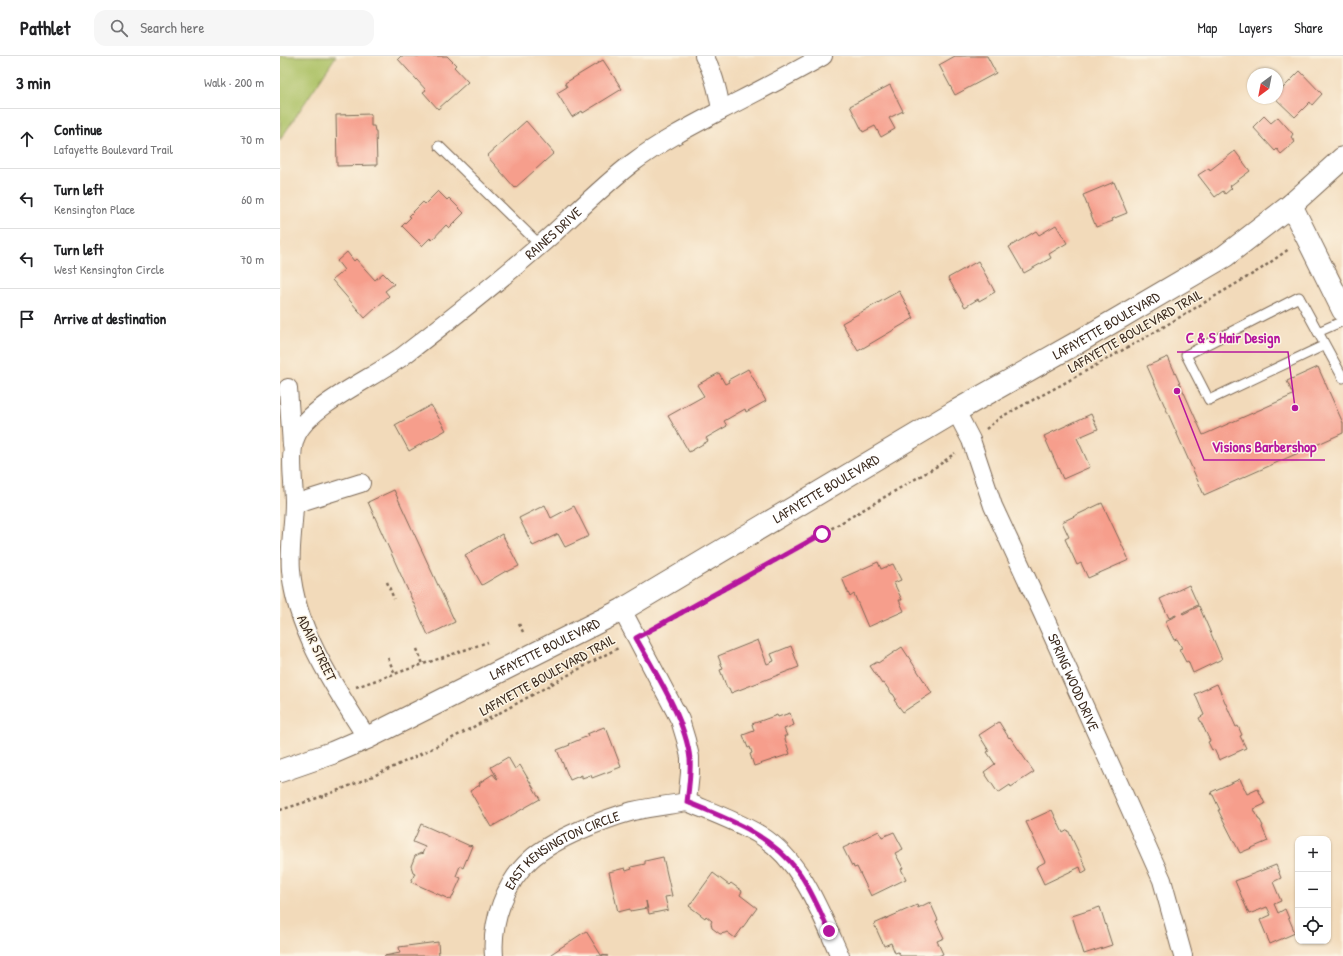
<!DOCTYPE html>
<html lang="en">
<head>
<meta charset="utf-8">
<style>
	:root { --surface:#fff; --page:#f6f6f6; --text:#202124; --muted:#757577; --line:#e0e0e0 }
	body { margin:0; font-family:"Patrick Hand",sans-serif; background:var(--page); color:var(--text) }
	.controls { position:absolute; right:12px; bottom:12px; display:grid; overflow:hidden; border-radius:8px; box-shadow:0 1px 3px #0004 }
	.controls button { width:36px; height:36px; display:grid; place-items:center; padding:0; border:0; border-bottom:1px solid var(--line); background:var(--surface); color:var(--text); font:20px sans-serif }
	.compass { position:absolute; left:967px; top:12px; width:36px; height:36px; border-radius:50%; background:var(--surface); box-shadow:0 1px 3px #0004; rotate:212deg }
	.stop { position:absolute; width:12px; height:12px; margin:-9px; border:3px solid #b5179e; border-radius:50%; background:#fff }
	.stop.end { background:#b5179e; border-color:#fff; box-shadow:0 1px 4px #0008 }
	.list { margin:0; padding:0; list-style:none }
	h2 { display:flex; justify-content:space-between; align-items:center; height:52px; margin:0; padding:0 16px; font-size:17px }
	h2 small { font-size:13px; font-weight:400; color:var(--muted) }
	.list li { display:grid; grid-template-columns:26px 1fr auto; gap:12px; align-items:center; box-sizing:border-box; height:60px; padding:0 16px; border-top:1px solid var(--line) }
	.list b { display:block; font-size:15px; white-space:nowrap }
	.list p { margin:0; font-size:13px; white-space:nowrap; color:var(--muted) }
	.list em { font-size:13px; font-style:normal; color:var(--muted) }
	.icon { flex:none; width:22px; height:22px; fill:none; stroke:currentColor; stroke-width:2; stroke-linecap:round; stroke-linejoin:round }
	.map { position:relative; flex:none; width:1063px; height:900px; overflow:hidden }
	header { display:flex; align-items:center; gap:24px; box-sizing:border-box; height:56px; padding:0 20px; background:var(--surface); border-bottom:1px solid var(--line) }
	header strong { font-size:19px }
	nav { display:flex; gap:22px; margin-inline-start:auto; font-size:14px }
	.search { width:280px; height:36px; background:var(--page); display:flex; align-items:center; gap:10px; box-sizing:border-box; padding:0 14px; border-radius:12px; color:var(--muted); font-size:15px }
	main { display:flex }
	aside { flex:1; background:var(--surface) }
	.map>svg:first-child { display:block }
	.green { fill:#acc165; stroke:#747642 }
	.building { fill:#f69e8c }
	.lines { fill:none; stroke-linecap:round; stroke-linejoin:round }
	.lane-casing { stroke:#7b6855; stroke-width:11 }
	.street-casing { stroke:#7b6855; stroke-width:20 }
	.secondary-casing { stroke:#7b6855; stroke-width:24 }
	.path { stroke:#7b6855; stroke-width:2.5; stroke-dasharray:3 3; stroke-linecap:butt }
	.lane { stroke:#fff; stroke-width:9 }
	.street { stroke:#fff; stroke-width:18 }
	.secondary { stroke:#fff; stroke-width:22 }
	.route { stroke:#b5179e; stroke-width:5 }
	.labels { text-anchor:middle; stroke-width:3; stroke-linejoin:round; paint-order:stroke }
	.street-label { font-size:14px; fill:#3b2a1e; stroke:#fcf5e5 }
	.leader { fill:none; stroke:#b5179e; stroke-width:1.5 }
	.callout-dot { fill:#b5179e; stroke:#fcf5e5; stroke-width:1.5 }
	.callout-label { font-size:15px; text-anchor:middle; font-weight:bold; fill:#b5179e; stroke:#fcf5e5; stroke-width:3; stroke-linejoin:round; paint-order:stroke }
</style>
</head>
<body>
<header>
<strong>Pathlet</strong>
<div class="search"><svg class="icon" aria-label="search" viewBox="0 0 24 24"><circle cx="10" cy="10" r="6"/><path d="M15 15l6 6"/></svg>Search here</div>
<nav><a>Map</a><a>Layers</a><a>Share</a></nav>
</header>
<main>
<aside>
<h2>3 min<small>Walk · 200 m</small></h2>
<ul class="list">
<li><svg class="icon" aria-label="ahead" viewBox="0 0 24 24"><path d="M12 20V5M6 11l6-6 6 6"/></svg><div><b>Continue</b><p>Lafayette Boulevard Trail</p></div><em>70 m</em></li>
<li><svg class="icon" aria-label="left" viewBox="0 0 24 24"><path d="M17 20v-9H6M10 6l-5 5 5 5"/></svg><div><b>Turn left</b><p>Kensington Place</p></div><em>60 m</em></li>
<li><svg class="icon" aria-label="left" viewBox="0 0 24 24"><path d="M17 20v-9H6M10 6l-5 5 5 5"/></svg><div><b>Turn left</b><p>West Kensington Circle</p></div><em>70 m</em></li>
<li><svg class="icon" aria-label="arrive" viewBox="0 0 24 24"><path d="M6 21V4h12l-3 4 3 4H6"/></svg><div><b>Arrive at destination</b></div></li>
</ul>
</aside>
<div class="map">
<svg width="1063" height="900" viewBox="0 0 1063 900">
	<rect width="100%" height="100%" fill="#fcf5e5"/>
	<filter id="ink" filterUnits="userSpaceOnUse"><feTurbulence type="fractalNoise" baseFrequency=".025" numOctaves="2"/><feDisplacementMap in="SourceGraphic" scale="8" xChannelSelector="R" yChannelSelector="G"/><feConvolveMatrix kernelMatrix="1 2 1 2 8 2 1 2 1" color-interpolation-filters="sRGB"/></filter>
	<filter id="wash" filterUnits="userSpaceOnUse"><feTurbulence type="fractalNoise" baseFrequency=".012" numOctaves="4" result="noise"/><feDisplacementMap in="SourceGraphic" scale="16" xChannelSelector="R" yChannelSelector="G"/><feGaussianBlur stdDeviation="0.9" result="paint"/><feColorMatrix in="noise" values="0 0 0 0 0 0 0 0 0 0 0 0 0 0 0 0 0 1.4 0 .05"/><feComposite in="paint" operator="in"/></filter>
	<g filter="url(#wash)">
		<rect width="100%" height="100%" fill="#f2daba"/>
		<path class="green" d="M 0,0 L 56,0 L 0,84 Z"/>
		<g id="blocks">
			<g class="building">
				<path d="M 121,0 L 167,0 L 176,9 L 174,11 L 188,26 L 158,53 L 143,36 L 146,34 L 118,3 Z"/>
				<path d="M 675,0 L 707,0 L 716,17 L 675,39 L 659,9 Z"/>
				<path d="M 323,4 L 342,33 L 303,57 L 302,55 L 292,61 L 277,37 L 287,31 L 285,27 Z"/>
				<path d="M 1020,15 L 1042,38 L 1032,49 L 1030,46 L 1015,61 L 995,42 L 997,42 L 997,38 Z"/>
				<path d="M 610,29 L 623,55 L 609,62 L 615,73 L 601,81 L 595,70 L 583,76 L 570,50 Z"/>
				<path d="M 91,58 L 91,70 L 94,70 L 95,75 L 96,75 L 97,109 L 57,110 L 56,59 Z"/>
				<path d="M 984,60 L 991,67 L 998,61 L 1013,78 L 1011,81 L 1015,86 L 1001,98 L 997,93 L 995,95 L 973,71 Z"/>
				<path d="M 246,65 L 274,97 L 235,132 L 207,100 Z"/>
				<path d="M 955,95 L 970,115 L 950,130 L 952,132 L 945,138 L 943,135 L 935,141 L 918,119 L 929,112 L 930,114 Z"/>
				<path d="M 834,126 L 847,157 L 832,163 L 833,165 L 816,171 L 803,139 Z"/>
				<path d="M 158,135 L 167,144 L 169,142 L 184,157 L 169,172 L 166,169 L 152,184 L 150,182 L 142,190 L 122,170 L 131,161 L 129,160 L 143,146 L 145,148 Z"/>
				<path d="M 776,169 L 787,187 L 769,198 L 771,202 L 744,217 L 729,191 L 756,175 L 759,179 Z"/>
				<path d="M 67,196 L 74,205 L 76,203 L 95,224 L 103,217 L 114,228 L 105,235 L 109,240 L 85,262 L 52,224 L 64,214 L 57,205 Z"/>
				<path d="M 698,205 L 715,236 L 699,245 L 698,243 L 685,251 L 668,222 Z"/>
				<path d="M 619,235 L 634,262 L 578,295 L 562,267 Z"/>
				<path d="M 888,301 L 923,379 L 1013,339 L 1007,325 L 1038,311 L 1063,367 L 1063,377 L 924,439 L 867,310 Z"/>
				<path d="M 468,313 L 486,345 L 466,356 L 465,353 L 444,365 L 447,370 L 426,382 L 428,385 L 409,396 L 388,360 L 424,340 L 417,329 L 439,317 L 445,328 L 449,326 L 448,324 Z"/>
				<path d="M 151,349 L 166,374 L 129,395 L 115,369 Z"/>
				<path d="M 811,358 L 818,373 L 797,382 L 810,411 L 783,423 L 764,380 Z"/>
				<path d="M 114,434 L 175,566 L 148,579 L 88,446 Z"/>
				<path d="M 822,447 L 849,504 L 808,522 L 801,507 L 797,509 L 785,483 L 789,481 L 782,466 Z"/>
				<path d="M 265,449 L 271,462 L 294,450 L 309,480 L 285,491 L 278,478 L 253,490 L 239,462 Z"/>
				<path d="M 222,478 L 239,510 L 227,516 L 226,515 L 202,529 L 185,499 Z"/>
				<path d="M 598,506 L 601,513 L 613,508 L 621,524 L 614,527 L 622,544 L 619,544 L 624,555 L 588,571 L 574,538 L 570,541 L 562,522 Z"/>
				<path d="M 909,529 L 918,549 L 902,557 L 903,558 L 919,550 L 942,603 L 913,617 L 908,605 L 906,606 L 899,593 L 902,592 L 897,583 L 894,584 L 885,565 L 896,560 L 896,559 L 889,562 L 880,543 Z"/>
				<path d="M 478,584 L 487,608 L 494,605 L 491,598 L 511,590 L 519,611 L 451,637 L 449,632 L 447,632 L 440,614 L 443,613 L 438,600 Z"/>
				<path d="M 622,591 L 652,637 L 623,656 L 614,644 L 616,643 L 613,638 L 612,638 L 604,627 L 602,628 L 590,610 L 597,606 L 598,607 Z"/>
				<path d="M 937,628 L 956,671 L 958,670 L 962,679 L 960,680 L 966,692 L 939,704 L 934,693 L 932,694 L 928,686 L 930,685 L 919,662 L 924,659 L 915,638 Z"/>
				<path d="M 510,657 L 514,669 L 504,673 L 507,680 L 504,680 L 510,698 L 474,710 L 470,698 L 472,697 L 470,691 L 468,692 L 463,679 L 474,675 L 472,668 L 497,659 L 498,661 Z"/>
				<path d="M 719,666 L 729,682 L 730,681 L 754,716 L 731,731 L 730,729 L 718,737 L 704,716 L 715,708 L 707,696 L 709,695 L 699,679 Z"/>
				<path d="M 324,671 L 326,675 L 327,674 L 341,711 L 312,722 L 311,719 L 302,722 L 302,719 L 290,724 L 277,694 L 290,689 L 289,688 L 308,680 L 307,678 Z"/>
				<path d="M 228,701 L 235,713 L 240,709 L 260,743 L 211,771 L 190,735 L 200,729 L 199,727 L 213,718 L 216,722 L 218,723 L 211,711 Z"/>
				<path d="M 960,723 L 967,738 L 978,733 L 985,748 L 974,753 L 979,764 L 980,764 L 983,770 L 982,771 L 988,785 L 960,797 L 938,754 L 940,754 L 933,739 L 932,739 L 931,736 Z"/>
				<path d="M 772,754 L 783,777 L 788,774 L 807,814 L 802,817 L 800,811 L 764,828 L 756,811 L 765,806 L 746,766 Z"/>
				<path d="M 141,768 L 190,790 L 191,789 L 192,790 L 183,812 L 180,810 L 176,820 L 181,822 L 171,844 L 131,826 L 135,817 L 133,816 L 131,810 L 135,800 L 141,797 L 142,798 L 145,791 L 133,786 Z"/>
				<path d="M 599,775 L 602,781 L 614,776 L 623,793 L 615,797 L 623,812 L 621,813 L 626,823 L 591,840 L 577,811 L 574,812 L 573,809 L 572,810 L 563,792 Z"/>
				<path d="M 383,801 L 392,840 L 385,841 L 388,854 L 369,858 L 366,845 L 367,852 L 350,855 L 350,853 L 338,856 L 329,816 L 345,812 L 346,815 L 352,813 L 351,811 L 365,808 L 365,805 Z"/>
				<path d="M 996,809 L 1001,822 L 993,826 L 1001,845 L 994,848 L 998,857 L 1005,853 L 1015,877 L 990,888 L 980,864 L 991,859 L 987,851 L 969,858 L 955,825 Z"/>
				<path d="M 433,817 L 449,829 L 451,827 L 462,835 L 460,839 L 477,852 L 455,882 L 447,876 L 445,877 L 440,878 L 432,872 L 431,867 L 432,865 L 426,860 L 425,862 L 409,850 Z"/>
				<path d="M 650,846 L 658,864 L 656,865 L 664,882 L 657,885 L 663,898 L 658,900 L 621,900 L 618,896 L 615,897 L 611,887 L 604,890 L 594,868 L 637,849 L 638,852 Z"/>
				<path d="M 820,851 L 832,889 L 804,898 L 792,860 Z"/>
				<path d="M 306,875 L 321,899 L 328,900 L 272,900 L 271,898 Z"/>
				<path d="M 158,886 L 159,900 L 104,900 L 120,897 L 119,891 Z"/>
			</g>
		</g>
	</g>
	<g filter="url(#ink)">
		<use href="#blocks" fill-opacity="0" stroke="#7b6855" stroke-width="1"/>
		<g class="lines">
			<g class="lane-casing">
				<g id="lane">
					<path d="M 159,90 L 260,189"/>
					<path d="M 1038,276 L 1063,265"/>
					<path d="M 1045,289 L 929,344 L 906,299 L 1019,241 L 1063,322"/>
				</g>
			</g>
			<g class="street-casing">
				<g id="street">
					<path d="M 424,0 C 434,17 438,35 441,54"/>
					<path d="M 8,332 L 12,389"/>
					<path id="s1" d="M 676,355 L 691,384 L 713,450 L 763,558 L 882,824 L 903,900"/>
					<path d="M 14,448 L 81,427"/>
					<path d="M 342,554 L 400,664 L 406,684 L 410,701 L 410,717 L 407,746"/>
					<path id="s2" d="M 87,682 C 56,633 15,573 11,514 C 9,492 14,468 14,446 C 14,426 8,395 17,378 C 32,348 95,321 123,300 C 175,260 226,220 275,176 C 300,153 324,129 351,108 C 384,83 421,65 457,46 C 486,31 515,16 543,0"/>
					<path d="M 407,746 C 431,756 457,765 480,779 C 523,806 540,856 560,900"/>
					<path id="s3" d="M 214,900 C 211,866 225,826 251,803 C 273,783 324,763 353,755 C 370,751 389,749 407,746"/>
				</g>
			</g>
			<g class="secondary-casing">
				<g id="secondary">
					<path d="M 1011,149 L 1063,254"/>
					<path id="s4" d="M 0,715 L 52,697 L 87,682 L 342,554 L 676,355 L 800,285 L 945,200 L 1011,149 L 1063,102"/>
				</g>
			</g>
			<g class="path">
				<path d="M 706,373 L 721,361 L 781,329 L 873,277 L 981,213 L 1009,193"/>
				<path d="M 107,526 L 114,543"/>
				<path d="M 239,568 L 244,578"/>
				<path d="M 374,573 L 542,478 L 659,409 L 675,397"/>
				<path d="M 137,593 L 143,608"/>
				<path d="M 108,602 L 115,618"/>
				<path d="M 268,620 L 272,627"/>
				<path d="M 76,631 L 208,586"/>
				<path d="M 0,754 C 123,718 228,650 340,591"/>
			</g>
			<use href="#lane" class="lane"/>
			<use href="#street" class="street"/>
			<use href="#secondary" class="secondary"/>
		</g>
	</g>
	<g class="lines" filter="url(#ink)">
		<path class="route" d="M 542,478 L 356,582 C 375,616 406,664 410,703 C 411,717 409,731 407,746 C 448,763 490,778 518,815 C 531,833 540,855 549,875"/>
	</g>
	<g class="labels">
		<g class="street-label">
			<text dy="5" stroke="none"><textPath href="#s2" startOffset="650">RAINES DRIVE</textPath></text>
			<text dy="5" stroke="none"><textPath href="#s4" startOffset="940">LAFAYETTE BOULEVARD</textPath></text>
			<text transform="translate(855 275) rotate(-30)" y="5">LAFAYETTE BOULEVARD TRAIL</text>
			<text dy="5" stroke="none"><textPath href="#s4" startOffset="616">LAFAYETTE BOULEVARD</textPath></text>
			<text transform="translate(37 592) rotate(64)" y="5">ADAIR STREET</text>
			<text dy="5" stroke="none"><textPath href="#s4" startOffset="292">LAFAYETTE BOULEVARD</textPath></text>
			<text transform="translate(267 619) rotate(-29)" y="5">LAFAYETTE BOULEVARD TRAIL</text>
			<text dy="5" stroke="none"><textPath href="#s1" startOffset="296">SPRING WOOD DRIVE</textPath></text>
			<text dy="5" stroke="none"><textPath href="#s3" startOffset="138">EAST KENSINGTON CIRCLE</textPath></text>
		</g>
	</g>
	<path class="leader" d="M1015 352L1008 296H897M897 335L924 404H1045"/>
	<g class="callout-dot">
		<circle cx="1015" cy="352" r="4"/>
		<circle cx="897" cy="335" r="4"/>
	</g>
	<g class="callout-label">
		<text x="953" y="287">C &amp; S Hair Design</text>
		<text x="984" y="396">Visions Barbershop</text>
	</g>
</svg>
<div class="controls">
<button>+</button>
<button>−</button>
<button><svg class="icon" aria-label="locate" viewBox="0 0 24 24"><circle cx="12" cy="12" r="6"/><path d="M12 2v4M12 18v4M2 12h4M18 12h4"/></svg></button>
</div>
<svg class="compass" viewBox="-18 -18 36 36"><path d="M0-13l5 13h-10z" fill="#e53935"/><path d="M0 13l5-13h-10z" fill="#757577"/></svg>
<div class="stop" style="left:542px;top:478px"></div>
<div class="stop end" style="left:549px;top:875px"></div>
</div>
</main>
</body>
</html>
